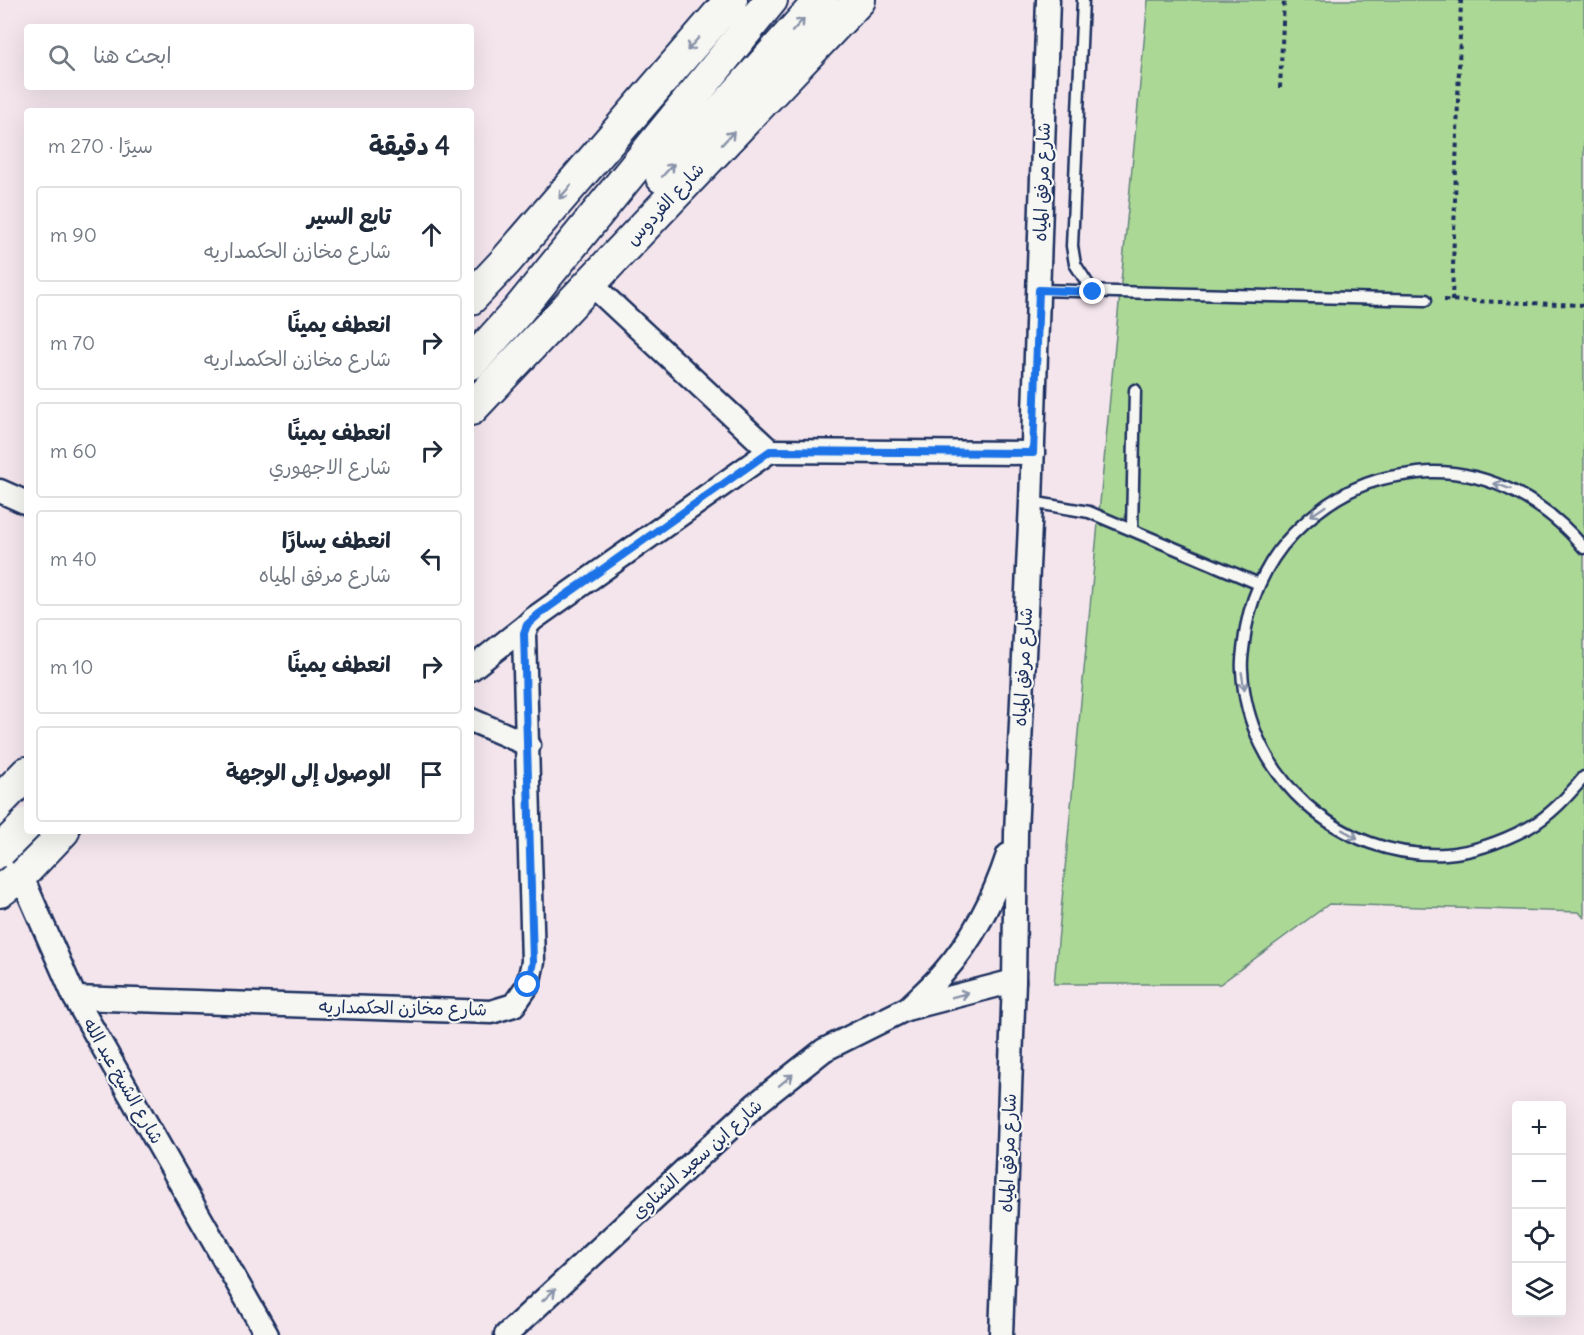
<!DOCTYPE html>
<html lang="ar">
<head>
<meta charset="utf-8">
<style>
	:root { --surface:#fff; --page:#f2f2f3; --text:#1f2937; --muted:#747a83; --line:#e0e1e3 }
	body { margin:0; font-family:Delius,"Playpen Sans Arabic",sans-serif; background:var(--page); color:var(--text); direction:rtl }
	.controls { position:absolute; right:18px; bottom:18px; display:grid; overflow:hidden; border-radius:6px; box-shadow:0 6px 24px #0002 }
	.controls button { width:54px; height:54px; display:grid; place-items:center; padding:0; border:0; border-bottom:2px solid var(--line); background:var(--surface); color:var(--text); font:30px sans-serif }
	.stop { position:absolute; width:18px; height:18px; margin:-14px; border:4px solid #1a73e8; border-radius:50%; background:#fff }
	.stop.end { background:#1a73e8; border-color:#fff; box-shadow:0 2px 6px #0008 }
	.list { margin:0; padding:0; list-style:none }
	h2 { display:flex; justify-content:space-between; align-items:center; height:78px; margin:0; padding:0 24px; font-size:26px }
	h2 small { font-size:20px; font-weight:400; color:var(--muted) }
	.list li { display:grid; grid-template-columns:39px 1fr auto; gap:18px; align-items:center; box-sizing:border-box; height:96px; margin:0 12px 12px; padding:0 12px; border:2px solid var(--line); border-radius:6px }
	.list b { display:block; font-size:22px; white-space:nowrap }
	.list p { margin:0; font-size:20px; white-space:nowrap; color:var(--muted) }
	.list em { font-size:20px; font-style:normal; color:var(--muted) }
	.icon { flex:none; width:33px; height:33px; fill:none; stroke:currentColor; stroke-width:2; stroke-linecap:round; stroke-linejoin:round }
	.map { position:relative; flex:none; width:1584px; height:1335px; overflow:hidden; direction:ltr }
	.search { position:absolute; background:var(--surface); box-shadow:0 6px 24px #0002; left:24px; top:24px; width:450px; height:66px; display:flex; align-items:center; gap:15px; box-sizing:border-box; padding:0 21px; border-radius:6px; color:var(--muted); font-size:22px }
	.panel { position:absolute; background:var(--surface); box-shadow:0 6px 24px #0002; left:24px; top:108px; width:450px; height:726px; border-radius:6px; direction:rtl }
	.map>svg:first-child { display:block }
	.green { fill:#acd896; stroke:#64847a; stroke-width:1.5 }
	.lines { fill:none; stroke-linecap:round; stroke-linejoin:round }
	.lane-casing { stroke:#1b2f5e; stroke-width:15 }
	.street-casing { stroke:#1b2f5e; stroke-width:27 }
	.secondary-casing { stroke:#1b2f5e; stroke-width:36 }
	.path { stroke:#1b2f5e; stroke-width:4; stroke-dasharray:4.5 4.5; stroke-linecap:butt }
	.lane { stroke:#f6f6f2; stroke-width:10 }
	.street { stroke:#f6f6f2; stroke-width:22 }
	.secondary { stroke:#f6f6f2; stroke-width:32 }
	.secondary-bridge-casing { stroke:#1b2f5e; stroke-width:36; stroke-linecap:butt }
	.secondary-bridge { stroke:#f6f6f2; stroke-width:32 }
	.oneway { stroke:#8892a8 }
	.route { stroke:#1a73e8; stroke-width:8 }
	.labels { text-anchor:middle; stroke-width:4.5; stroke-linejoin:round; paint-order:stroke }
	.street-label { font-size:18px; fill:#1b2f5e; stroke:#f6f6f2 }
</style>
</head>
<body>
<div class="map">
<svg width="1584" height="1335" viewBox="0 0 1584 1335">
	<rect width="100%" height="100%" fill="#f4e5ec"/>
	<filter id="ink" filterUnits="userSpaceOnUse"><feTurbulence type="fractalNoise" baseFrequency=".0167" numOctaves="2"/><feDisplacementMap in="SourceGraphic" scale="12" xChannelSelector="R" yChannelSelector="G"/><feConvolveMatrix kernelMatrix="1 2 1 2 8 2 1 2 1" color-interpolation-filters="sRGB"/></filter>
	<g filter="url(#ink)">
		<path class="green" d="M 1148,0 L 1584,0 L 1584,918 L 1579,912 L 1329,904 L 1220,984 L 1054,984 Z"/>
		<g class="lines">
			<g class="lane-casing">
				<g id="lane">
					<path d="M 1083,0 L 1072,246 L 1075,264 L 1093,292"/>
					<path d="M 1039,290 L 1426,300"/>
					<path d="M 1031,502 L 1089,512 L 1259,584"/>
					<path d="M 1132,529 L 1135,390"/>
					<path d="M 1584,548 C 1547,503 1491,471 1431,472 C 1422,472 1412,474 1403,475 C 1359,480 1322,504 1292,535 C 1265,563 1248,603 1244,642 C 1243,651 1241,661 1242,670 C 1247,777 1340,860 1446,854 C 1475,852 1503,841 1528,828 C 1550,816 1568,796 1584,777"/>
				</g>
			</g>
			<g class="street-casing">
				<g id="street">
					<path d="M 590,283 L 770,451"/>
					<path d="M 770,451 L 1033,453"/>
					<path d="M 0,491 L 27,503"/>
					<path d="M 471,669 L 527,625"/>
					<path d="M 471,720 L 529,745"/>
					<path d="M 0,817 L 21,875 L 75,998 L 267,1335"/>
					<path d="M 75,998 L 491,1012 L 514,1005 L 528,985 L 533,962 L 524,634 L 527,625 L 533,619 L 770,451"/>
					<path d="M 908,1008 C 920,996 933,985 944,972 C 974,938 994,898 1008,855"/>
					<path d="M 506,1335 L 756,1104 L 824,1050 L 906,1009 L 1014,981"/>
					<path d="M 1001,1335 L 1014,981 L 1016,833 L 1031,502 L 1048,0"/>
				</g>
			</g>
			<g class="secondary-casing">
				<g id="secondary">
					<path d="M 662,177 L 821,0"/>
					<path d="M 471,298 L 505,262 L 731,0"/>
					<path d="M 471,363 L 517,312 L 771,0"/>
					<path d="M 471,409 L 859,0"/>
					<path d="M 0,801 L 27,773"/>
					<path d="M 0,891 L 21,875 L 63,831"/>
				</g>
			</g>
			<g class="path">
				<path d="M 1280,88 L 1284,0"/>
				<path d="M 1444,300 L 1584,305"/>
				<path d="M 1452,301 L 1461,0"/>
			</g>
			<use href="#lane" class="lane"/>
			<use href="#street" class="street"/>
			<use href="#secondary" class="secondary"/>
			<g class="secondary-bridge-casing">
				<path id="secondary-bridge" d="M 0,851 L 27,824"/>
			</g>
			<use href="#secondary-bridge" class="secondary-bridge"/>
		</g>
		<defs><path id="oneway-shaft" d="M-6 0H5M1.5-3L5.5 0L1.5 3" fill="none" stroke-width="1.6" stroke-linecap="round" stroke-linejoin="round" transform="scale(1.5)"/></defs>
		<g class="oneway">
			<use href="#oneway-shaft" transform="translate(798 25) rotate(-48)"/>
			<use href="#oneway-shaft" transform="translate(693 44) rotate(131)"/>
			<use href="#oneway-shaft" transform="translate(728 138) rotate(-47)"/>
			<use href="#oneway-shaft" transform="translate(668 170) rotate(-48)"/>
			<use href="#oneway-shaft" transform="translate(565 192) rotate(131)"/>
			<use href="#oneway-shaft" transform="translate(1502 486) rotate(-160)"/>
			<use href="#oneway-shaft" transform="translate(1318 511) rotate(146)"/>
			<use href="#oneway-shaft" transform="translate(1243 681) rotate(81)"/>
			<use href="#oneway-shaft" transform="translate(1350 834) rotate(29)"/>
			<use href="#oneway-shaft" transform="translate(960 995) rotate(-15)"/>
			<use href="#oneway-shaft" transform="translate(786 1080) rotate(-39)"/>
			<use href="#oneway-shaft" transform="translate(549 1295) rotate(-43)"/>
		</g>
	</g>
	<g class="lines" filter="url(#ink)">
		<path class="route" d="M 528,985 L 533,962 L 524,633 L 527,625 L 539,614 L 770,451 L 1033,453 L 1039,290 L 1093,292"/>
	</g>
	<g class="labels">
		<g class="street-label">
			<text transform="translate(1042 182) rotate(-88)" y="6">شارع مرفق المياه</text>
			<text transform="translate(665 204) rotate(-47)" y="6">شارع الفردوس</text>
			<text transform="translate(1023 667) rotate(-87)" y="6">شارع مرفق المياه</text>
			<text transform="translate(403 1008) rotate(1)" y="6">شارع مخازن الحكمداريه</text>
			<text transform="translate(123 1081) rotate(60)" y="6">شارع الشيخ عبد الله</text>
			<text transform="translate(1008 1153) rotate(-88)" y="6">شارع مرفق المياه</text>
			<text transform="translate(697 1159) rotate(-42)" y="6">شارع ابن سعيد الشناوى</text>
		</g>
	</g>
</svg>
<div class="controls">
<button>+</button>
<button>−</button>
<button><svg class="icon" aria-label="locate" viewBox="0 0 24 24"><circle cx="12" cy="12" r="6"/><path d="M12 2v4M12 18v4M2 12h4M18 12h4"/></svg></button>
<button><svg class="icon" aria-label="layers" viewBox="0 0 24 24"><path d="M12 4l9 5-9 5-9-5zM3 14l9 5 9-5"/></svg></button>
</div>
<div class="stop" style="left:528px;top:985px"></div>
<div class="stop end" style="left:1093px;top:292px"></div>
<div class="search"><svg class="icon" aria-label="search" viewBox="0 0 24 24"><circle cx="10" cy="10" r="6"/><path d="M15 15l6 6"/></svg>ابحث هنا</div>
<section class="panel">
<h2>4 دقيقة<small>سيرًا · 270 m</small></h2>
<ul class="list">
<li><svg class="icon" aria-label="ahead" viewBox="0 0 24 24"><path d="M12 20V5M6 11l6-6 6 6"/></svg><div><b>تابع السير</b><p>شارع مخازن الحكمداريه</p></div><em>90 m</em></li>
<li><svg class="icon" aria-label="right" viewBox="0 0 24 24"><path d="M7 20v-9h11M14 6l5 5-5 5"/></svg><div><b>انعطف يمينًا</b><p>شارع مخازن الحكمداريه</p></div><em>70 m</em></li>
<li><svg class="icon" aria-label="right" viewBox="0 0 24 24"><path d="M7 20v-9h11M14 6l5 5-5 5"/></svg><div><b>انعطف يمينًا</b><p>شارع الاجهوري</p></div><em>60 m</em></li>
<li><svg class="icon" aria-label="left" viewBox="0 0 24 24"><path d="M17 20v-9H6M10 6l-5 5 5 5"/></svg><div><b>انعطف يسارًا</b><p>شارع مرفق المياه</p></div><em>40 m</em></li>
<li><svg class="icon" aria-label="right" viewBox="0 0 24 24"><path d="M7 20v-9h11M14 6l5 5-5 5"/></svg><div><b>انعطف يمينًا</b></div><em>10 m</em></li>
<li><svg class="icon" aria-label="arrive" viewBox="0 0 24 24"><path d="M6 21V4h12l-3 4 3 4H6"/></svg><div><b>الوصول إلى الوجهة</b></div></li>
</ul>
</section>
</div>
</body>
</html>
